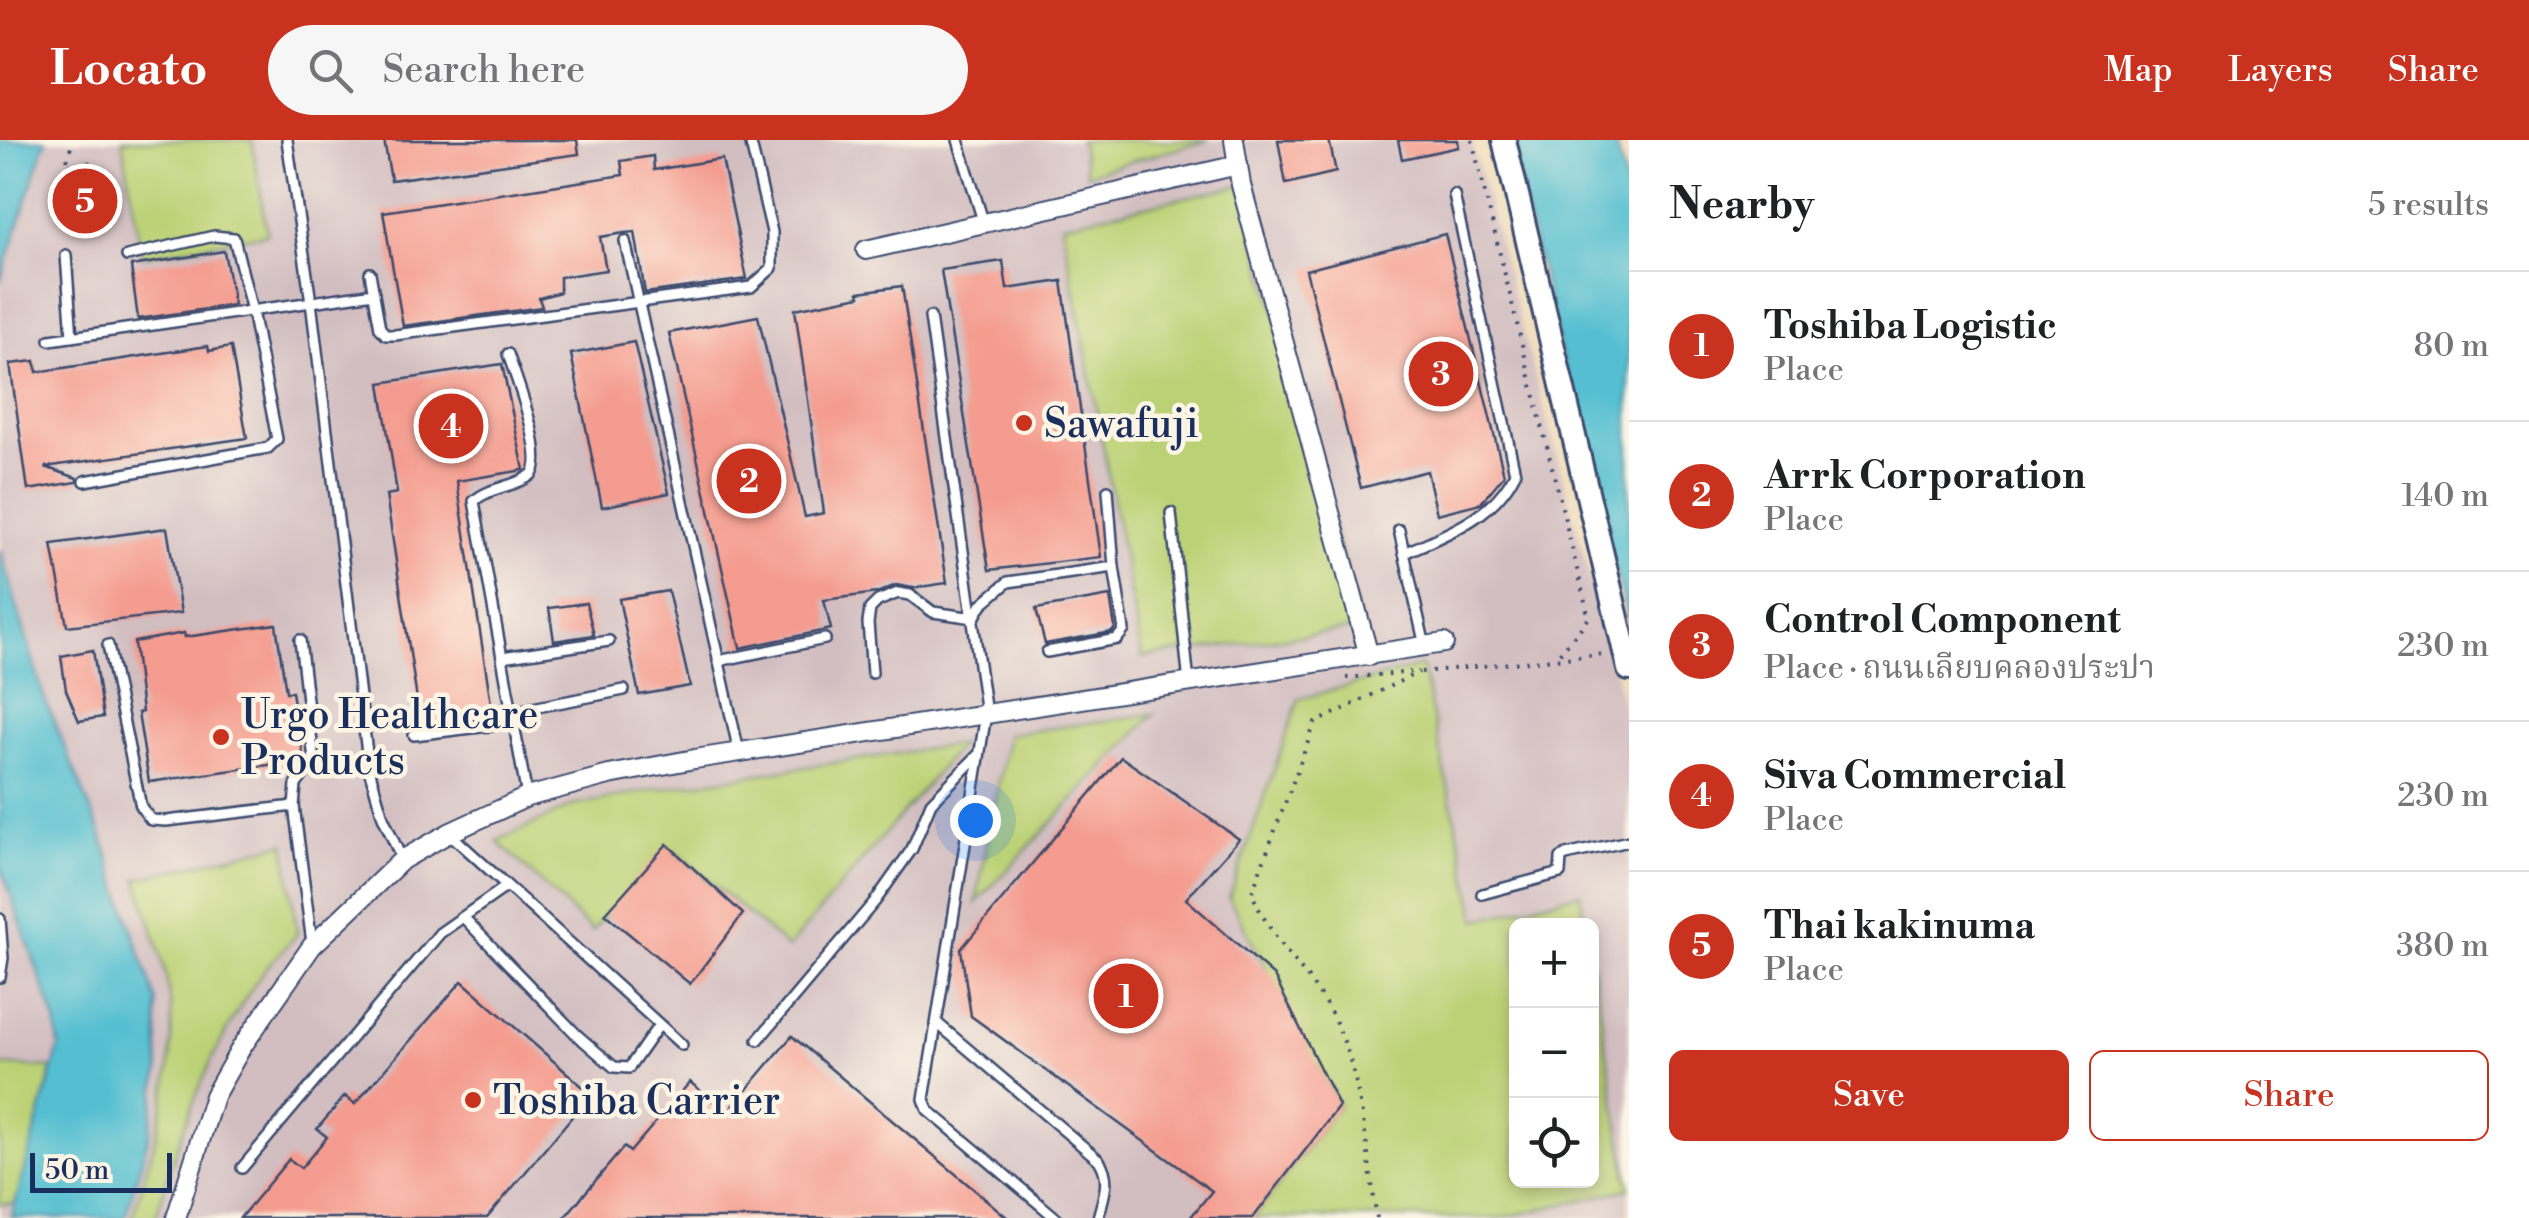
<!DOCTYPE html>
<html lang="en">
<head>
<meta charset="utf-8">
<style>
	:root { --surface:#fff; --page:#f6f6f6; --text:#202124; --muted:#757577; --line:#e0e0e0; --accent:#c8321e }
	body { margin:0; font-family:"Libre Bodoni","Noto Serif Thai",serif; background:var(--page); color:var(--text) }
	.controls { position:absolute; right:30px; bottom:30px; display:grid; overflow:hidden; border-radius:15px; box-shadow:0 5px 15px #0003 }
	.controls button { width:90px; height:90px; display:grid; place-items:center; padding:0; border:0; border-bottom:2px solid var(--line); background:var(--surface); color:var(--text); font:50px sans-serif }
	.scale { position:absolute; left:30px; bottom:25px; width:142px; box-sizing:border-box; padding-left:10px; border:5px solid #1b2f5e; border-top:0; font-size:28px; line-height:35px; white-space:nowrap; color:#1b2f5e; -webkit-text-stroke:8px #fcf5e5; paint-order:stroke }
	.you { position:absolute; left:975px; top:680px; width:35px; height:35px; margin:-25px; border:8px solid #fff; border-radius:50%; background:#1a73e8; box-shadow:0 0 0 15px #1a73e833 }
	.badge { display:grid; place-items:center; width:65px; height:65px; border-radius:50%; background:var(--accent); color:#fff; font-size:32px; font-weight:700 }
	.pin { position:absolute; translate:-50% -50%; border:5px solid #fff; box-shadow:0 2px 10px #0006 }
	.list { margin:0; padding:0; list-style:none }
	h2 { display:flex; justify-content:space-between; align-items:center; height:130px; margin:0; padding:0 40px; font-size:42px }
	h2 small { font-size:32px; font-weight:400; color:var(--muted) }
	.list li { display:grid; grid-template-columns:65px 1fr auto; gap:30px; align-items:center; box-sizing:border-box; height:150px; padding:0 40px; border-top:2px solid var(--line) }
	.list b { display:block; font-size:38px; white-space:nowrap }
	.list p { margin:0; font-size:32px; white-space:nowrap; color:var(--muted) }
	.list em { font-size:32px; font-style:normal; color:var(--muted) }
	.actions { display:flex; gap:20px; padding:30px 40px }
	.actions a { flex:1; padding:22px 0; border:2px solid var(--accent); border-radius:15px; text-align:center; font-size:35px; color:var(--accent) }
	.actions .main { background:var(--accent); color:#fff }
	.icon { flex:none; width:55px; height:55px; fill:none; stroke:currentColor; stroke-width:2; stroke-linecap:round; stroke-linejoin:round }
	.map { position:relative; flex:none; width:1629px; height:1078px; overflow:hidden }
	header { display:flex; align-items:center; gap:60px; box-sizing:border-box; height:140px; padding:0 50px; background:var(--accent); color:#fff }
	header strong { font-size:48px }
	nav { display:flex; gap:55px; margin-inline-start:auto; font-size:35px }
	.search { width:700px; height:90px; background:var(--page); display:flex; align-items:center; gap:25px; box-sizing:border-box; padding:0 35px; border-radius:55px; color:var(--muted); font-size:38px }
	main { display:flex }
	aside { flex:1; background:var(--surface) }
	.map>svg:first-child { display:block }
	.industrial { fill:#d2bec1; fill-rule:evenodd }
	.green { fill:#bbd175; stroke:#6b806a; stroke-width:2.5 }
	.water { fill:#55bfd1; stroke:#387798; stroke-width:2.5 }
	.building { fill:#f49c8f }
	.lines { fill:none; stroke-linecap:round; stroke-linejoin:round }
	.lane-casing { stroke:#3b496c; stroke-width:14 }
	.street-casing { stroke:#3b496c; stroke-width:22 }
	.secondary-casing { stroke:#3b496c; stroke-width:28 }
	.path { stroke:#3b496c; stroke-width:4; stroke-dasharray:2.5 8; stroke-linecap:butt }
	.lane { stroke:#fff; stroke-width:9 }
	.street { stroke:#fff; stroke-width:18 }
	.secondary { stroke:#fff; stroke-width:22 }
	.poi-dot { fill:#c8321e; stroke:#fcf5e5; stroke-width:4 }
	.labels { text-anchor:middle; stroke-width:9; stroke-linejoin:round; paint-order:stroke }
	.poi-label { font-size:40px; fill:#1b2f5e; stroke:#fcf5e5; text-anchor:start }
</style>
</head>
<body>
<header>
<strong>Locato</strong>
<div class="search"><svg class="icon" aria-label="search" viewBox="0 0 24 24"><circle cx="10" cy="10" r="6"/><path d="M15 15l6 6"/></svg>Search here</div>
<nav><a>Map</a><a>Layers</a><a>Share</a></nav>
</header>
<main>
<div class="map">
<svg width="1629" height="1078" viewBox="0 0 1629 1078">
	<rect width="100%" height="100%" fill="#fcf5e5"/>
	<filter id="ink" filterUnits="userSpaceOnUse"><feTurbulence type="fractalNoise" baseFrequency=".01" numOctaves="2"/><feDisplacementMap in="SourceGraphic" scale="20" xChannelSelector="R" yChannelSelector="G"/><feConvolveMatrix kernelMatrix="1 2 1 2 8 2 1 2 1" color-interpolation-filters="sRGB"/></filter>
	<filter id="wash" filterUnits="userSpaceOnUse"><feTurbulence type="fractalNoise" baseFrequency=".0048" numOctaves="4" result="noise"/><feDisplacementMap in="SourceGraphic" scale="40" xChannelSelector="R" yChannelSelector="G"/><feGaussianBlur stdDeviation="2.25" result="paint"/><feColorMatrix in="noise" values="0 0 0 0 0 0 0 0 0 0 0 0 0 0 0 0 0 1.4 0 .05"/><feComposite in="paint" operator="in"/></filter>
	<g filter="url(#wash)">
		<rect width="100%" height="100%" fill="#f0dcbb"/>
		<path class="industrial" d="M 0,0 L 1471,0 L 1610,512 L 1629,592 L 1629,1074 L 1611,1078 L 0,1078 ZM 1516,786 L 1592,786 L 1592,1040 L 1516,1040 Z"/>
		<g class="green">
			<path d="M 122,0 L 252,0 L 267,94 L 142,116 Z"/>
			<path d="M 1080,0 L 1209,0 L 1087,34 Z"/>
			<path d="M 1241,45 L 1361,488 L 1142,517 L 1062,84 Z"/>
			<path d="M 1422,526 L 1477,780 L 1580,753 L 1586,785 L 1516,786 L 1516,1040 L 1592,1040 L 1592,821 L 1629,1049 L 1502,1078 L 1254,1078 L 1339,966 L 1229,758 L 1299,559 Z"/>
			<path d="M 1154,574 L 976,763 L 1008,594 Z"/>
			<path d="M 961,604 L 788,808 L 668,705 L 592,791 L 497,701 L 572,666 L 657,649 Z"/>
			<path d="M 285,703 L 297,794 C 285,808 271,821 261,835 C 209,908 179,993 156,1078 L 132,1078 C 155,1001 184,917 166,836 C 158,803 147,771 137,739 Z"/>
			<path d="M 0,925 L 52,928 L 16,1064 L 0,1064 Z"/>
		</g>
		<g class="water">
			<path d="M 0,0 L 46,0 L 0,142 Z"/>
			<path d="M 1508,0 L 1615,0 L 1629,56 L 1629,485 Z"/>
			<path d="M 0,409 L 44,557 L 101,694 L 156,860 L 159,928 L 150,992 L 125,1078 L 11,1078 L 59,907 L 56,882 L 0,725 Z"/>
		</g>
		<g id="blocks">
			<g class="building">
				<path d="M 384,0 L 577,0 L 579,14 L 391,40 Z"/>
				<path d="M 1278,0 L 1329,0 L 1336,32 L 1286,44 Z"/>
				<path d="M 1398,0 L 1458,0 L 1459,7 L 1402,19 Z"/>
				<path d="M 653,16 L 654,30 L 722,19 L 747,139 L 645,153 L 635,92 L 624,93 L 600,97 L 606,130 L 560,137 L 560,152 L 539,158 L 542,167 L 403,186 L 383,72 L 623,35 L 621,21 Z"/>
				<path d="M 89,22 L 90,33 L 99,32 L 106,84 L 72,89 L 65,37 L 71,36 L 70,25 Z"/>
				<path d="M 1445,94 L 1504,335 L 1481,363 L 1437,374 L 1427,331 L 1361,348 L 1306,130 Z"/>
				<path d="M 224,111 L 234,165 L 138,179 L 131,126 Z"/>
				<path d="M 1003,121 L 1007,149 L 1062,141 L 1101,417 L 989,430 L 941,130 Z"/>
				<path d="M 902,146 L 947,443 L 913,448 L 896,445 L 877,453 L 824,460 L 831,489 L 740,508 L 669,193 L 758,176 L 805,377 L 824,373 L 795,169 L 860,156 L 859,152 Z"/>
				<path d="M 634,202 L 669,353 L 602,367 L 571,214 Z"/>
				<path d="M 208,206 L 209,211 L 231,207 L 247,298 L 45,327 L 77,338 L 77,342 L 28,350 L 10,224 L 35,221 L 37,232 Z"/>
				<path d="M 502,224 L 524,330 L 457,341 L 493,577 L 421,586 L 386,355 L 397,353 L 380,243 Z"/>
				<path d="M 167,388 L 181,473 L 67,486 L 52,404 Z"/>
				<path d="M 668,451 L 690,546 L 639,555 L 619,459 Z"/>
				<path d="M 1110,456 L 1115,488 L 1112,492 L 1045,504 L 1036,469 Z"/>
				<path d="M 586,463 L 594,495 L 554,501 L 549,468 Z"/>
				<path d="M 276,484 L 286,552 L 292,552 L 304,620 L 149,642 L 138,573 L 142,572 L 134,502 L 184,493 L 185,497 Z"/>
				<path d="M 93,510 L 103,577 L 79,581 L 66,550 L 61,516 Z"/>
				<path d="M 1121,617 L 1239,699 L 1186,759 L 1274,836 L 1339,966 L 1253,1078 L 1190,1078 L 1212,1051 L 971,876 L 961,809 Z"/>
				<path d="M 667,704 L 743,774 L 690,844 L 605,774 Z"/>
				<path d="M 462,841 L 591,954 L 487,1078 L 240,1078 L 289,1019 L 301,1028 L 327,997 L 317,989 L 345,956 L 355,964 Z"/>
				<path d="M 792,896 L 1008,1078 L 564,1078 L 624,1007 L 630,1012 L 690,942 L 727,973 Z"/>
			</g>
		</g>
	</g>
	<g filter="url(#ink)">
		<use href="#blocks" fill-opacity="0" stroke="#3b496c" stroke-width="2.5"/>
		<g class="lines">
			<g class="lane-casing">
				<g id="lane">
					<path d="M 287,0 L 311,162 L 369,629 L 383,677 L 402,720"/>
					<path d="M 958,0 L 984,84"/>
					<path d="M 625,101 L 739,612"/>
					<path d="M 66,115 L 72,197"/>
					<path d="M 370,133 L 380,188 L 386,195 L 395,195 L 751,147 L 772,128 L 772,92 L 750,0"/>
					<path d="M 930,177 L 986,574 L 924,959 L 928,970 L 1056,1078"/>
					<path d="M 50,200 L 374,153"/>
					<path d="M 508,214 C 515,235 548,320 531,335 C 516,347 491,346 474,361 L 527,657"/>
					<path d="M 85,341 L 268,308 L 277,299 L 252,171 L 234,98 L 214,96 L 127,116"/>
					<path d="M 1171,373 L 1189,543"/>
					<path d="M 1399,390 L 1425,506"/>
					<path d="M 1404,413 C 1447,394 1493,378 1515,333 L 1454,55"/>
					<path d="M 108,505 L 141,667 L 151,680 L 166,681 L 294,666 L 312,803"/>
					<path d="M 1047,512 L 1117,499 L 1124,490 L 1114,427"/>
					<path d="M 502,517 L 609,501"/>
					<path d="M 718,521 L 825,499"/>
					<path d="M 872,533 L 868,483 L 870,469 L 878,461 L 898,453 L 910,455 L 933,472 L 974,478 L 982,464 L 1008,442 L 1114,427 L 1108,350"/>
					<path d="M 512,572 L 624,550"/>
					<path d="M 414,595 L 514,583"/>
					<path d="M 294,666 L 296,645 L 314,620 L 300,500"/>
					<path d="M 449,693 L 682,905"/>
					<path d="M 1482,754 L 1560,733 L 1561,718 L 1566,715 L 1629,701"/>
					<path d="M 0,779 L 3,818 L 0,837"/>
					<path d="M 465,779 L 577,895 L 614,927 L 629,928 L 659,885"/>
					<path d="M 937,883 L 1099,1020 C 1112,1040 1103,1057 1098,1078"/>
					<path d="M 758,900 L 876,760 L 912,709 L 931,663 L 977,616"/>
					<path d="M 242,1028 L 440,793 L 507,746"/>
				</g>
			</g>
			<g class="street-casing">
				<g id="street">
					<path d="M 1234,0 L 1241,45 L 1369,516"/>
					<path d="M 866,110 L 1238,25"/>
					<path d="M 176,1078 L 214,956 L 241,908 L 312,806 L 402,720 L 449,693 L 527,657 L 609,635 L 695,619 L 1444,503"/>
				</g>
			</g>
			<g class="secondary-casing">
				<path id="secondary" d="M 1504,0 L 1629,529"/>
			</g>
			<g class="path">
				<path d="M 1472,0 L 1589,478 L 1555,519"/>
				<path d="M 67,20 L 73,0"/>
				<path d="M 1421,532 L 1605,514"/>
				<path d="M 1346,538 L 1411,532"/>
				<path d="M 1377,1078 C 1366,1013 1362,923 1328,868 C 1305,828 1267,796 1252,752 L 1315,583 L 1419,532"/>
			</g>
			<use href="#lane" class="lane"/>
			<use href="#street" class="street"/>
			<use href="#secondary" class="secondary"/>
		</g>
	</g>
	<g class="poi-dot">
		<circle cx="1024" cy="283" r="10"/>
		<circle cx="221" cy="597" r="10"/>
		<circle cx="473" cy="960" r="10"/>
	</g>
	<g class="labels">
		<g class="poi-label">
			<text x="1044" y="297">Sawafuji</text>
			<text x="241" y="588">Urgo Healthcare<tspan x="241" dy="46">Products</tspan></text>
			<text x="493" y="974">Toshiba Carrier</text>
		</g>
	</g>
</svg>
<div class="controls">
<button>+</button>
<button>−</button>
<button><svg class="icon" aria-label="locate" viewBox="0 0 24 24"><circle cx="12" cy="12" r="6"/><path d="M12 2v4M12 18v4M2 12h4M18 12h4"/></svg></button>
</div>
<div class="scale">50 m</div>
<div class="you"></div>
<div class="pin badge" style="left:1126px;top:856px">1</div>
<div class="pin badge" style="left:749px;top:341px">2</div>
<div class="pin badge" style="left:1441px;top:234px">3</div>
<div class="pin badge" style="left:451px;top:286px">4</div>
<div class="pin badge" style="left:85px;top:61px">5</div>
</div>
<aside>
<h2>Nearby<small>5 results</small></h2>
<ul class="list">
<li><span class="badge">1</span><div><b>Toshiba Logistic</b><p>Place</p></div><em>80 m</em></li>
<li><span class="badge">2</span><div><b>Arrk Corporation</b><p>Place</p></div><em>140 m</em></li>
<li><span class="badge">3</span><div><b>Control Component</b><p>Place · ถนนเลียบคลองประปา</p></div><em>230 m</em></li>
<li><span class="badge">4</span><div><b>Siva Commercial</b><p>Place</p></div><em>230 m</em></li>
<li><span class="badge">5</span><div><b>Thai kakinuma</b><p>Place</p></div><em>380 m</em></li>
</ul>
<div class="actions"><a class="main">Save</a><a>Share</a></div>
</aside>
</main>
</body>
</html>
